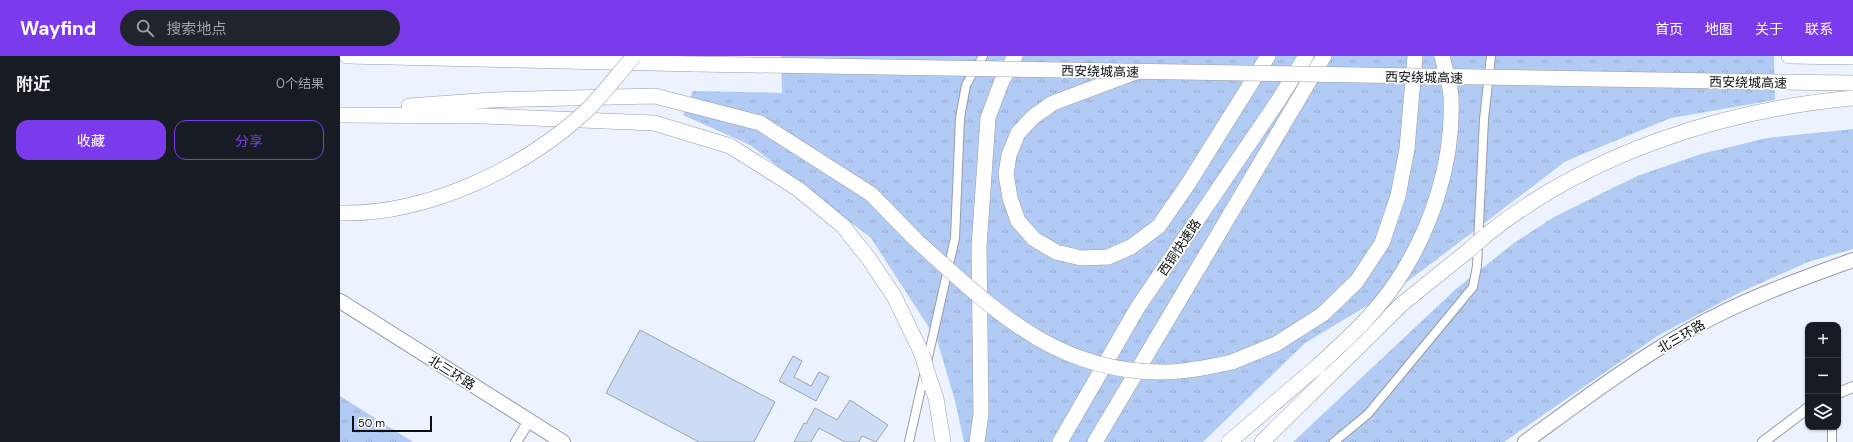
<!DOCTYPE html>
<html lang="zh">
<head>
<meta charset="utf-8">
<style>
	:root { --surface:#171b24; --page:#20242c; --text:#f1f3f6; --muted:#9ea1a6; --line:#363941; --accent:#7c3aed }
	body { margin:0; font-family:"DM Sans","Noto Sans SC",sans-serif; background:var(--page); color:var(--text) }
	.controls { position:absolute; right:12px; bottom:12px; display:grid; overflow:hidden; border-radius:8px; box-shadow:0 1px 3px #0004 }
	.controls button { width:36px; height:36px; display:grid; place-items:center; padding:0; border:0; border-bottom:1px solid var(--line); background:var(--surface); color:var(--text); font:20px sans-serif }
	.scale { position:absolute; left:12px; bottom:10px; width:80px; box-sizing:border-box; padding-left:4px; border:2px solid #0b0e11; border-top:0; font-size:11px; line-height:14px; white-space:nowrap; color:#0b0e11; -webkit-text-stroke:3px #fff; paint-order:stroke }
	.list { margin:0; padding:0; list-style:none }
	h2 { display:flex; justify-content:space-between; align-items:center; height:52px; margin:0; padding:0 16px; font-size:17px }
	h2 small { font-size:13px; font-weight:400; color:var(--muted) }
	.actions { display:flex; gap:8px; padding:12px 16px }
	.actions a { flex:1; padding:9px 0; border:1px solid var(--accent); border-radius:12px; text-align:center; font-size:14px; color:var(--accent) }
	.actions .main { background:var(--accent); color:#fff }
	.icon { flex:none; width:22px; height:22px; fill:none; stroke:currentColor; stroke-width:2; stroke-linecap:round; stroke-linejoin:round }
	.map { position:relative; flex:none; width:1513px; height:386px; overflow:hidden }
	header { display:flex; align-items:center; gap:24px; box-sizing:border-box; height:56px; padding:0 20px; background:var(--accent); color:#fff }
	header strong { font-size:19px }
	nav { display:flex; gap:22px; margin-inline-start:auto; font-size:14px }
	.search { width:280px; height:36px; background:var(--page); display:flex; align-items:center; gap:10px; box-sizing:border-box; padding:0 14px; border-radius:22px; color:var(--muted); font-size:15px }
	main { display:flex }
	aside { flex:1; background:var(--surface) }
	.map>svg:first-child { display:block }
	.grass { fill:url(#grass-tufts) }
	.building { fill:#cddcf5; stroke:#9ca2ad }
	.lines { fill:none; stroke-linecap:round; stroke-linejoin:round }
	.minor-casing { stroke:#969ca6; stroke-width:10 }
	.tertiary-casing { stroke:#969ca6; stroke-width:12 }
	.trunk-casing { stroke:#969ca6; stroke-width:16 }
	.motorway-casing { stroke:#969ca6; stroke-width:16 }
	.minor { stroke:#fff; stroke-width:8 }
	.tertiary { stroke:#fff; stroke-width:10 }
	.trunk { stroke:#fff; stroke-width:14 }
	.motorway { stroke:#fff; stroke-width:15 }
	.motorway-bridge-casing { stroke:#969ca6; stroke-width:16; stroke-linecap:butt }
	.motorway-bridge { stroke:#fff; stroke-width:15 }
	.labels { text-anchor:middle; stroke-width:3.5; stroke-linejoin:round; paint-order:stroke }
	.street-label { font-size:13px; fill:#0b0e11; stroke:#fff }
</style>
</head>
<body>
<header>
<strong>Wayfind</strong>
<div class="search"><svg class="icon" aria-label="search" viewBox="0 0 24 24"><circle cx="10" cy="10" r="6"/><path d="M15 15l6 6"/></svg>搜索地点</div>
<nav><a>首页</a><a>地图</a><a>关于</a><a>联系</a></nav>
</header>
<main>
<aside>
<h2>附近<small>0个结果</small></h2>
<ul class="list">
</ul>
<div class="actions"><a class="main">收藏</a><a>分享</a></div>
</aside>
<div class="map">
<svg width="1513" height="386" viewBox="0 0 1513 386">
	<defs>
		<pattern id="grass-tufts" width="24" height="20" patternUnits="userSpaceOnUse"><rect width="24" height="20" fill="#b2cbf5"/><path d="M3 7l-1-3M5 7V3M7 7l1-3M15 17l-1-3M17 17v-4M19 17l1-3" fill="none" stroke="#98add1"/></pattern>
	</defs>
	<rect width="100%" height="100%" fill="#ecf3fe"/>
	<g class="grass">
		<path d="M 441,0 L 1434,0 L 1435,44 L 1331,62 L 1226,105 L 1067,226 L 965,287 L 863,386 L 624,386 L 615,345 L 597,284 L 531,182 L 410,89 L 343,59 L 353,35 L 442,37 Z"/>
		<path d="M 1513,73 L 1513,193 L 1468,206 L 1401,236 L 1319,279 L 1164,386 L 953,386 L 1117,232 L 1174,187 L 1214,161 L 1297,120 L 1361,98 L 1427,82 Z"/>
		<path d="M 0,340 L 73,386 L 0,386 Z"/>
	</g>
	<g class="building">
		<path d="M 300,274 L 435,346 L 414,386 L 359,386 L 266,337 Z"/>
		<path d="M 453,300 L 462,305 L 454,321 L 471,330 L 479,316 L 489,321 L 476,345 L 439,325 Z"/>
		<path d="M 510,344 L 548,369 L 536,386 L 522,380 L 519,386 L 505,386 L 479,372 L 471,386 L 454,386 L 464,367 L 466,368 L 475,352 L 497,364 Z"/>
	</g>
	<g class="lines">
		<g class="minor-casing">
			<g id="minor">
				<path d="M 1492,371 L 1492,386"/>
				<path d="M 569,386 L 615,182 L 620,62 L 626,29 L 643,0"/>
				<path d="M 994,386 L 1028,358 L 1133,231 L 1137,210 L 1144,63 L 1151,0"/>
			</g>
		</g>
		<g class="tertiary-casing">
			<g id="tertiary">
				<path d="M 1498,337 L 1513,331"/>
				<path d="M 176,386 L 189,365"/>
				<path d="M 1423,386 L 1468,352"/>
			</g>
		</g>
		<g class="trunk-casing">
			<g id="trunk">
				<path d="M 0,245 L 223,386"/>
				<path d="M 1185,386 C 1240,346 1294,305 1353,272 C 1404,243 1458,224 1513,204"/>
			</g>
		</g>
		<g class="motorway-casing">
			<g id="motorway">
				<path d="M 7,0 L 356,8"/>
				<path d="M 1449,0 L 1513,1"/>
				<path d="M 796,16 L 713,47 L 693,61 L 678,77 L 669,99 L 666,118 L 670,142 L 678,165 L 694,183 L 716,196 L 741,202 L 768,201 L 791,191 L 819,170 L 848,128 L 928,0"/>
				<path d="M 1438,26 L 1513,27"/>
				<path d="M 69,50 L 152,44 L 315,40 L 420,67 L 531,138 L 577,185"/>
				<path d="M 0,59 L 143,60 L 314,67 L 390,90 L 458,133 L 503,170 L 529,203 L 554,240 L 582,298"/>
				<path d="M 1145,180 C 1248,97 1383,54 1513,42"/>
				<path d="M 892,306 L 936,288 L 983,258 L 1017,225 L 1042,187 L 1058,140 L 1067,93 L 1075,0"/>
				<path d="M 590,325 L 596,342 L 603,386"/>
				<path d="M 637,386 L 641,358 L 639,191 L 648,62 L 661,27 L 675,0"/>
				<path d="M 720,386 L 798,251 L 938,45 L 966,0"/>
				<path d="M 755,386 L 984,0"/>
				<path d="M 889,386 L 979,309"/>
				<path d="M 922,386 L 1062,248 L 1129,194"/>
			</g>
		</g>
		<use href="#minor" class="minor"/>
		<use href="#tertiary" class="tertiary"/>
		<use href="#trunk" class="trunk"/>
		<use href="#motorway" class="motorway"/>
		<g class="motorway-bridge-casing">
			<g id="motorway-bridge">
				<path d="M 356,8 L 1438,26"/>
				<path d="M 0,157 C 86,159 181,114 244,57 C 262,40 277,19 294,0"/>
				<path d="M 577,185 C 652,252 715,317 823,316 C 846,316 870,311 892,306"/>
				<path d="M 1129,194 L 1145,180"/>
				<path d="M 582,298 L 590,325"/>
				<path d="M 979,309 C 1007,283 1036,257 1057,225 C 1092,172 1114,105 1111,41 C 1110,28 1105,13 1102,0"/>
			</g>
		</g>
		<use href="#motorway-bridge" class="motorway-bridge"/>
	</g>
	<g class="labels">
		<g class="street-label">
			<text transform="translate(760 15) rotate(1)" y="5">西安绕城高速</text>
			<text transform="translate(1084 21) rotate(1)" y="5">西安绕城高速</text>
			<text transform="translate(1408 26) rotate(1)" y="5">西安绕城高速</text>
			<text transform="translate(839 191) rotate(-56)" y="5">西铜快速路</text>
			<text transform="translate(1341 280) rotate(-30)" y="5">北三环路</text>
			<text transform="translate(112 316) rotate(32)" y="5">北三环路</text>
		</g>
	</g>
</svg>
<div class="controls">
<button>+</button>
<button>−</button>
<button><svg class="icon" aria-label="layers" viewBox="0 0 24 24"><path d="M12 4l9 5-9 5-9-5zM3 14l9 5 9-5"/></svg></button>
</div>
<div class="scale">50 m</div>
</div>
</main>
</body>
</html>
